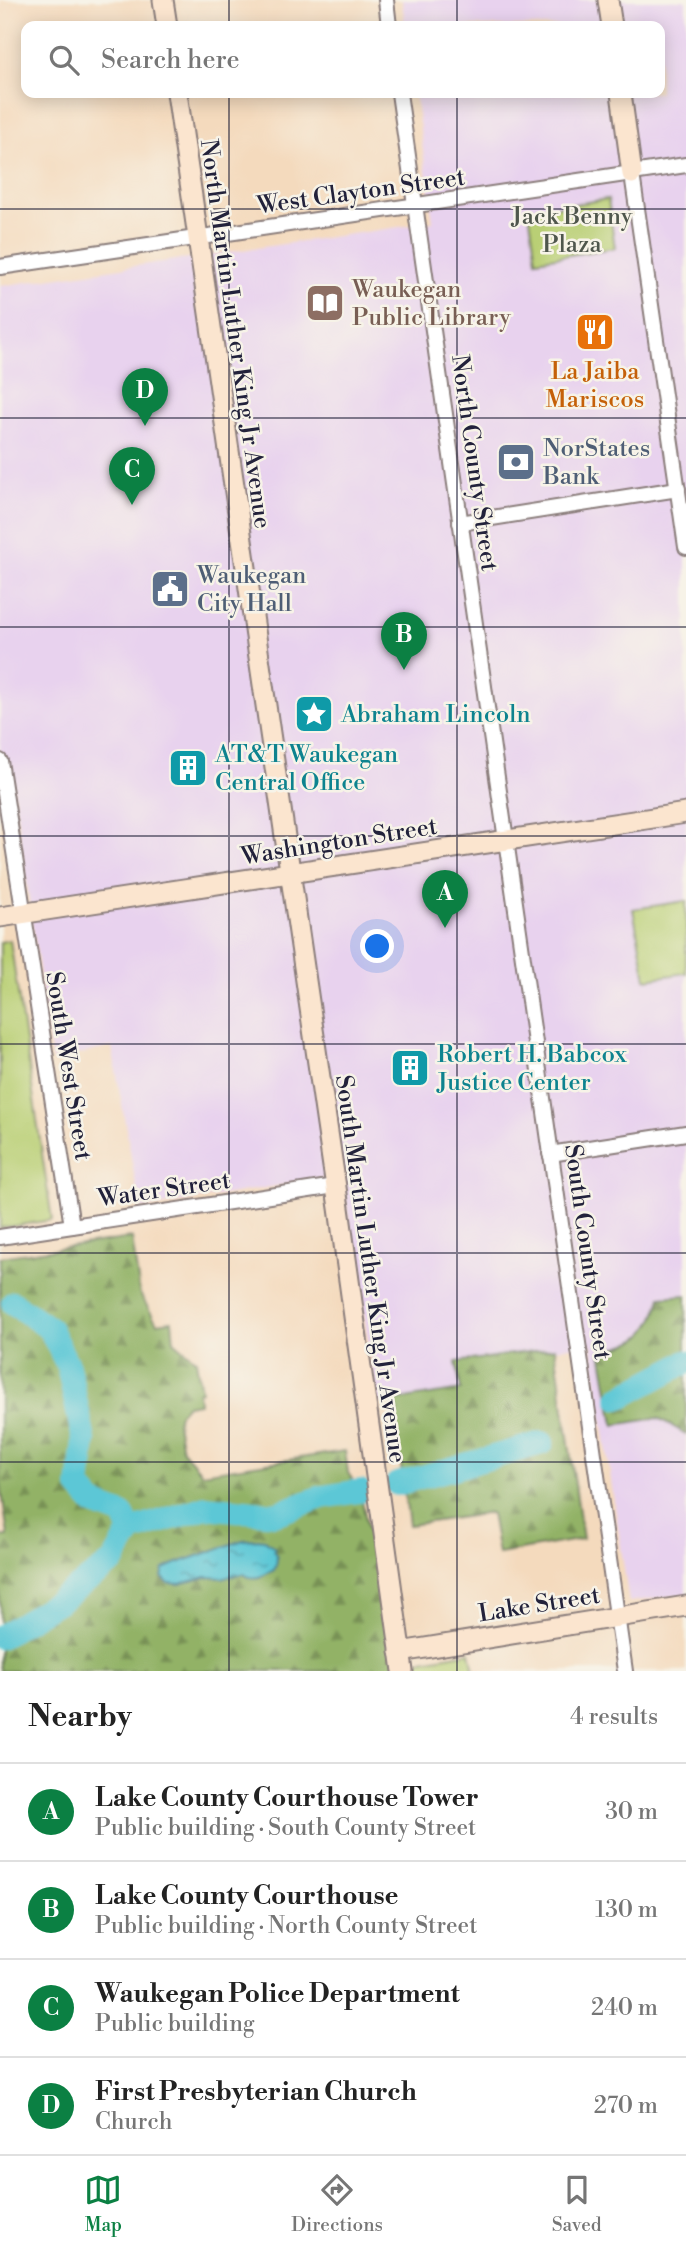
<!DOCTYPE html>
<html lang="en">
<head>
<meta charset="utf-8">
<style>
	:root { --surface:#fff; --page:#f6f6f6; --text:#222; --muted:#767676; --line:#e0e0e0; --accent:#0b8043 }
	body { margin:0; font-family:"Libre Bodoni",serif; background:var(--page); color:var(--text) }
	.you { position:absolute; left:378px; top:947px; width:24px; height:24px; margin:-18px; border:5px solid #fff; border-radius:50%; background:#1a73e8; box-shadow:0 0 0 10px #1a73e833 }
	.badge { display:grid; place-items:center; width:46px; height:46px; border-radius:50%; background:var(--accent); color:#fff; font-size:23px; font-weight:700 }
	.pin { position:absolute; translate:-50% -58px; filter:drop-shadow(0 2px 4px #0008) }
	.pin::after { content:''; position:absolute; top:37px; width:24px; height:21px; background:inherit; clip-path:polygon(0 0,100% 0,50% 100%) }
	.list { margin:0; padding:0; list-style:none }
	h2 { display:flex; justify-content:space-between; align-items:center; height:91px; margin:0; padding:0 28px; font-size:30px }
	h2 small { font-size:23px; font-weight:400; color:var(--muted) }
	.list li { display:grid; grid-template-columns:46px 1fr auto; gap:21px; align-items:center; box-sizing:border-box; height:98px; padding:0 28px; border-top:2px solid var(--line) }
	.list b { display:block; font-size:26px; white-space:nowrap }
	.list p { margin:0; font-size:23px; white-space:nowrap; color:var(--muted) }
	.list em { font-size:23px; font-style:normal; color:var(--muted) }
	.icon { flex:none; width:38px; height:38px; fill:none; stroke:currentColor; stroke-width:2; stroke-linecap:round; stroke-linejoin:round }
	.map { position:relative; flex:none; width:686px; height:1671px; overflow:hidden }
	.search { position:absolute; background:var(--surface); box-shadow:0 4px 18px #0003; left:21px; right:21px; top:21px; height:77px; display:flex; align-items:center; gap:18px; box-sizing:border-box; padding:0 24px; border-radius:14px; color:var(--muted); font-size:26px }
	.sheet { height:483px; background:var(--surface) }
	nav { display:flex; justify-content:space-around; align-items:center; box-sizing:border-box; height:98px; border-top:2px solid var(--line); background:var(--surface); font-size:19px; color:var(--muted) }
	nav a { display:grid; justify-items:center; gap:4px }
	nav .on { color:var(--accent) }
	.map>svg:first-child { display:block }
	.built { fill:#e8d2ee }
	.green { fill:#b9cf74; stroke:#6e7858; stroke-width:2 }
	.forest { fill:url(#forest-firs); stroke:#5a6a50; stroke-width:2 }
	.water { fill:url(#water-ripples); stroke:#3f7488; stroke-width:2 }
	.lines { fill:none; stroke-linecap:round; stroke-linejoin:round }
	.river { stroke:#5cc7d6; stroke-width:24 }
	.street-casing { stroke:#8b7e7c; stroke-width:18 }
	.secondary-casing { stroke:#8b7e7c; stroke-width:23 }
	.street { stroke:#fff; stroke-width:14 }
	.secondary { stroke:#fbe5cf; stroke-width:19 }
	.grid { fill:none; stroke:#22223b; stroke-width:2; stroke-opacity:0.55 }
	.labels { text-anchor:middle; stroke-width:5; stroke-linejoin:round; paint-order:stroke }
	.street-label { font-size:24px; fill:#22223b; stroke:#f7f3e8 }
	.park-label { font-size:24px; fill:#4f564c; stroke:#f7f3e8 }
	.education-label { font-size:24px; fill:#785e54; stroke:#f7f3e8; text-anchor:start }
	.food-label { font-size:24px; fill:#c56008; stroke:#f7f3e8 }
	.service-label { font-size:24px; fill:#4e5e75; stroke:#f7f3e8; text-anchor:start }
	.culture-label { font-size:24px; fill:#0d838f; stroke:#f7f3e8; text-anchor:start }
</style>
</head>
<body>
<div class="map">
<svg width="686" height="1671" viewBox="0 0 686 1671">
	<defs>
		<pattern id="forest-firs" width="22" height="20" patternUnits="userSpaceOnUse" patternTransform="scale(1.75)"><rect width="22" height="20" fill="#92b266"/><path d="M5 1l3.5 6h-7zM16 11l3.5 6h-7z" fill="#779055"/></pattern>
		<pattern id="water-ripples" width="26" height="14" patternUnits="userSpaceOnUse" patternTransform="scale(1.75)"><rect width="26" height="14" fill="#5cc7d6"/><path d="M2 4q2-2 4 0t4 0M15 11q2-2 4 0t4 0" fill="none" stroke="#4ca1af"/></pattern>
	</defs>
	<rect width="100%" height="100%" fill="#f7f3e8"/>
	<filter id="ink" filterUnits="userSpaceOnUse"><feTurbulence type="fractalNoise" baseFrequency=".0143" numOctaves="2"/><feDisplacementMap in="SourceGraphic" scale="14" xChannelSelector="R" yChannelSelector="G"/><feConvolveMatrix kernelMatrix="1 2 1 2 8 2 1 2 1" color-interpolation-filters="sRGB"/></filter>
	<filter id="wash" filterUnits="userSpaceOnUse"><feTurbulence type="fractalNoise" baseFrequency=".00686" numOctaves="4" result="noise"/><feDisplacementMap in="SourceGraphic" scale="28" xChannelSelector="R" yChannelSelector="G"/><feGaussianBlur stdDeviation="1.57" result="paint"/><feColorMatrix in="noise" values="0 0 0 0 0 0 0 0 0 0 0 0 0 0 0 0 0 1.4 0 .05"/><feComposite in="paint" operator="in"/></filter>
	<g filter="url(#wash)">
		<rect width="100%" height="100%" fill="#f4dabd"/>
		<path class="built" d="M 402,0 L 686,0 L 686,1594 L 629,1602 L 591,1344 L 457,1362 L 461,1390 L 378,1403 L 342,1175 L 140,1209 L 112,1047 L 52,1060 L 11,773 L 0,775 L 0,286 L 433,222 L 415,93 L 660,93 L 660,26 L 405,26 Z"/>
		<g class="green">
			<path d="M 608,199 L 615,248 L 536,260 L 529,211 Z"/>
			<path d="M 686,901 L 686,973 L 646,979 L 633,909 Z"/>
			<path d="M 10,940 L 52,1220 L 0,1228 L 0,942 Z"/>
			<path d="M 470,1652 L 474,1671 L 418,1671 L 416,1661 Z"/>
		</g>
		<g class="forest">
			<path d="M 132,1238 L 140,1294 L 157,1323 L 172,1321 L 174,1341 L 196,1360 L 201,1391 L 198,1392 L 199,1403 L 187,1405 L 179,1414 L 177,1423 L 182,1450 L 202,1473 L 345,1451 L 348,1473 L 360,1491 L 397,1671 L 0,1671 L 0,1537 L 8,1536 L 0,1478 L 0,1257 Z"/>
			<path d="M 686,1295 L 686,1434 L 658,1418 L 614,1425 L 601,1351 C 638,1344 652,1335 661,1297 Z"/>
			<path d="M 555,1348 L 583,1539 L 498,1554 L 491,1513 L 409,1525 L 392,1401 L 461,1390 L 456,1362 Z"/>
		</g>
		<path class="water" d="M 257,1539 L 265,1540 L 275,1548 L 273,1551 C 279,1556 277,1563 274,1570 C 264,1575 254,1582 244,1574 L 221,1578 L 206,1577 L 180,1584 L 168,1583 L 162,1577 L 164,1569 L 175,1564 L 243,1540 Z"/>
		<g class="lines">
			<g class="river">
				<path d="M 13,1303 L 50,1329 L 68,1366 L 84,1440 L 79,1487 L 94,1504 L 123,1515 L 131,1531"/>
				<path d="M 619,1398 L 686,1362"/>
				<path d="M 397,1484 L 542,1443"/>
				<path d="M 0,1637 L 59,1601 L 113,1562 L 131,1531 L 206,1507 L 275,1514 L 322,1497 L 360,1491"/>
			</g>
		</g>
	</g>
	<g filter="url(#ink)">
		<g class="lines">
			<g class="street-casing">
				<g id="street">
					<path d="M 386,0 L 389,26"/>
					<path d="M 399,93 L 625,1671"/>
					<path d="M 632,174 L 686,547"/>
					<path d="M 0,267 L 686,165"/>
					<path d="M 460,523 L 678,489"/>
					<path d="M 0,761 L 72,1226"/>
					<path d="M 550,1154 L 686,1133"/>
					<path d="M 0,1237 L 335,1186"/>
				</g>
			</g>
			<g class="secondary-casing">
				<g id="secondary">
					<path d="M 163,0 L 167,26"/>
					<path d="M 608,0 L 612,26"/>
					<path d="M 177,93 L 339,1208 L 403,1671"/>
					<path d="M 621,93 L 632,174"/>
					<path d="M 0,917 L 686,813"/>
					<path d="M 400,1652 L 686,1606"/>
				</g>
			</g>
			<use href="#street" class="street"/>
			<use href="#secondary" class="secondary"/>
		</g>
	</g>
	<path class="grid" d="M 229,0 L 229,26M 457,0 L 457,26M 229,93 L 229,1671M 457,93 L 457,1671M 0,209 L 686,209M 0,418 L 686,418M 0,627 L 686,627M 0,836 L 686,836M 0,1044 L 686,1044M 0,1253 L 686,1253M 0,1462 L 686,1462"/>
	<defs>
		<g id="library-square" transform="scale(2.0125)"><rect x="-9" y="-9" width="18" height="18" rx="4" fill="#8d6e63" stroke="#f7f3e8"/><path d="M-6-4Q-3-5.5-.7-3.5V5Q-3 3-6 4ZM6-4Q3-5.5 .7-3.5V5Q3 3 6 4Z" fill="#fff"/></g>
		<g id="restaurant-square" transform="scale(2.0125)"><rect x="-9" y="-9" width="18" height="18" rx="4" fill="#e8710a" stroke="#f7f3e8"/><path d="M-5-6h1v4h1v-4h1v4h1v-4h1v5L-1.5 .5V6h-2V.5L-5-1ZM5-6V6H3V1.5H1.5Q1.5-4 5-6Z" fill="#fff"/></g>
		<g id="bank-square" transform="scale(2.0125)"><rect x="-9" y="-9" width="18" height="18" rx="4" fill="#5c6f8a" stroke="#f7f3e8"/><path d="M-6-4H6V4H-6ZM0-2.3a2.3 2.3 0 1 0 0 4.6a2.3 2.3 0 1 0 0-4.6Z" fill="#fff"/></g>
		<g id="civic-square" transform="scale(2.0125)"><rect x="-9" y="-9" width="18" height="18" rx="4" fill="#5c6f8a" stroke="#f7f3e8"/><path d="M-.6-6.5H3V-4.5H.6V-3L4-1V1h2V6H-6V1h2V-1L-.6-3ZM-1.2 2.5V6h2.4V2.5Z" fill="#fff"/></g>
		<g id="sight-square" transform="scale(2.0125)"><rect x="-9" y="-9" width="18" height="18" rx="4" fill="#0f9aa8" stroke="#f7f3e8"/><path d="M0-6L1.8-2.2L6-1.7L2.9 1.2L3.7 5.4L0 3.3L-3.7 5.4L-2.9 1.2L-6-1.7L-1.8-2.2Z" fill="#fff"/></g>
		<g id="building-square" transform="scale(2.0125)"><rect x="-9" y="-9" width="18" height="18" rx="4" fill="#0f9aa8" stroke="#f7f3e8"/><path d="M-4-6H4V6H1V3H-1V6H-4ZM-2.5-4.3h1.7v1.8h-1.7ZM.8-4.3h1.7v1.8H.8ZM-2.5-1h1.7V.8h-1.7ZM.8-1h1.7V.8H.8Z" fill="#fff"/></g>
	</defs>
	<g fill-rule="evenodd">
		<use href="#library-square" x="325" y="303"/>
		<use href="#restaurant-square" x="595" y="332"/>
		<use href="#bank-square" x="516" y="462"/>
		<use href="#civic-square" x="170" y="589"/>
		<use href="#sight-square" x="314" y="714"/>
		<use href="#building-square" x="188" y="768"/>
		<use href="#building-square" x="410" y="1068"/>
	</g>
	<g class="labels">
		<g class="street-label">
			<text transform="translate(361 191) rotate(-8)" y="8">West Clayton Street</text>
			<text transform="translate(236 334) rotate(82)" y="8">North Martin Luther King Jr Avenue</text>
			<text transform="translate(475 463) rotate(82)" y="8">North County Street</text>
			<text transform="translate(339 841) rotate(-9)" y="8">Washington Street</text>
			<text transform="translate(69 1066) rotate(81)" y="8">South West Street</text>
			<text transform="translate(164 1189) rotate(-8)" y="8">Water Street</text>
			<text transform="translate(588 1252) rotate(82)" y="8">South County Street</text>
			<text transform="translate(371 1269) rotate(82)" y="8">South Martin Luther King Jr Avenue</text>
			<text transform="translate(539 1604) rotate(-9)" y="8">Lake Street</text>
		</g>
		<g class="park-label">
			<text x="572" y="224">Jack Benny<tspan x="572" dy="28">Plaza</tspan></text>
		</g>
		<g class="education-label">
			<text x="352" y="297">Waukegan<tspan x="352" dy="28">Public Library</tspan></text>
		</g>
		<g class="food-label">
			<text x="595" y="379">La Jaiba<tspan x="595" dy="28">Mariscos</tspan></text>
		</g>
		<g class="service-label">
			<text x="543" y="456">NorStates<tspan x="543" dy="28">Bank</tspan></text>
			<text x="197" y="583">Waukegan<tspan x="197" dy="28">City Hall</tspan></text>
		</g>
		<g class="culture-label">
			<text x="341" y="722">Abraham Lincoln</text>
			<text x="215" y="762">AT&amp;T Waukegan<tspan x="215" dy="28">Central Office</tspan></text>
			<text x="437" y="1062">Robert H. Babcox<tspan x="437" dy="28">Justice Center</tspan></text>
		</g>
	</g>
</svg>
<div class="you"></div>
<div class="pin badge" style="left:445px;top:928px">A</div>
<div class="pin badge" style="left:404px;top:670px">B</div>
<div class="pin badge" style="left:132px;top:505px">C</div>
<div class="pin badge" style="left:145px;top:426px">D</div>
<div class="search"><svg class="icon" aria-label="search" viewBox="0 0 24 24"><circle cx="10" cy="10" r="6"/><path d="M15 15l6 6"/></svg>Search here</div>
</div>
<section class="sheet">
<h2>Nearby<small>4 results</small></h2>
<ul class="list">
<li><span class="badge">A</span><div><b>Lake County Courthouse Tower</b><p>Public building · South County Street</p></div><em>30 m</em></li>
<li><span class="badge">B</span><div><b>Lake County Courthouse</b><p>Public building · North County Street</p></div><em>130 m</em></li>
<li><span class="badge">C</span><div><b>Waukegan Police Department</b><p>Public building</p></div><em>240 m</em></li>
<li><span class="badge">D</span><div><b>First Presbyterian Church</b><p>Church</p></div><em>270 m</em></li>
</ul>
</section>
<nav>
<a class="on"><svg class="icon" aria-label="map" viewBox="0 0 24 24"><path d="M3 6l6-2 6 2 6-2v14l-6 2-6-2-6 2zM9 4v14M15 6v14"/></svg>Map</a>
<a><svg class="icon" aria-label="directions" viewBox="0 0 24 24"><path d="M12 3l9 9-9 9-9-9zM9 14v-3h6M13 9l2 2-2 2"/></svg>Directions</a>
<a><svg class="icon" aria-label="saved" viewBox="0 0 24 24"><path d="M7 4h10v16l-5-4-5 4z"/></svg>Saved</a>
</nav>
</body>
</html>
